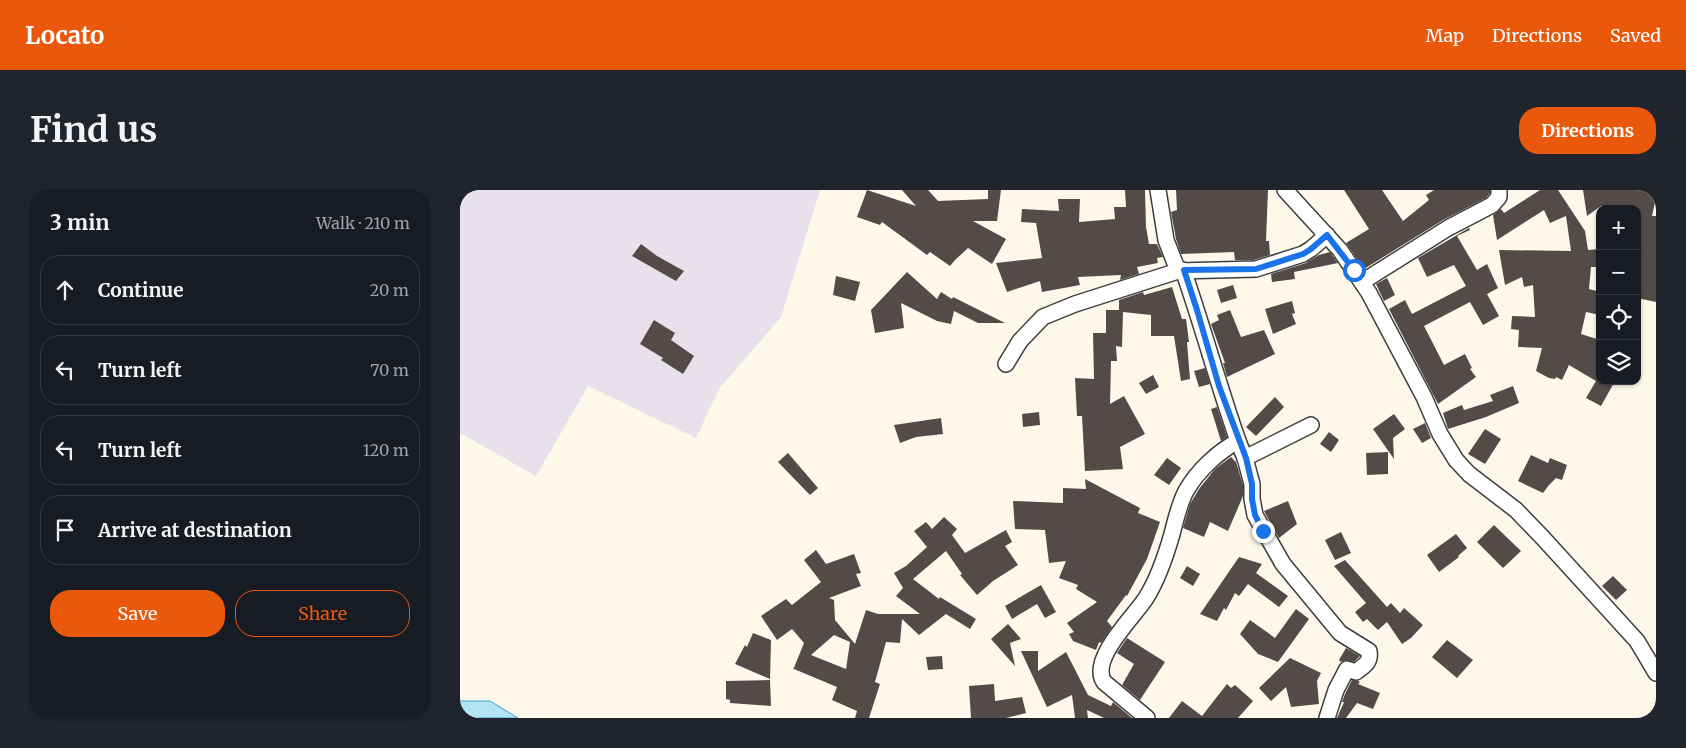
<!DOCTYPE html>
<html lang="en">
<head>
<meta charset="utf-8">
<style>
	:root { --surface:#171b24; --page:#20242c; --text:#f1f3f6; --muted:#9ea1a6; --line:#363941; --accent:#ea580c }
	body { margin:0; font-family:Merriweather,serif; background:var(--page); color:var(--text) }
	.controls { position:absolute; right:15px; top:15px; display:grid; overflow:hidden; border-radius:10px; box-shadow:0 1px 4px #0004 }
	.controls button { width:45px; height:45px; display:grid; place-items:center; padding:0; border:0; border-bottom:1px solid var(--line); background:var(--surface); color:var(--text); font:25px sans-serif }
	.stop { position:absolute; width:15px; height:15px; margin:-11px; border:4px solid #1a73e8; border-radius:50%; background:#fff }
	.stop.end { background:#1a73e8; border-color:#fff; box-shadow:0 1px 5px #0008 }
	.list { margin:0; padding:0; list-style:none }
	h2 { display:flex; justify-content:space-between; align-items:center; height:65px; margin:0; padding:0 20px; font-size:21px }
	h2 small { font-size:16px; font-weight:400; color:var(--muted) }
	.list li { display:grid; grid-template-columns:32px 1fr auto; gap:15px; align-items:center; box-sizing:border-box; height:70px; margin:0 10px 10px; padding:0 10px; border:1px solid var(--line); border-radius:20px }
	.list b { display:block; font-size:19px; white-space:nowrap }
	.list em { font-size:16px; font-style:normal; color:var(--muted) }
	.actions { display:flex; gap:10px; padding:15px 20px }
	.actions a { flex:1; padding:11px 0; border:1px solid var(--accent); border-radius:20px; text-align:center; font-size:18px; color:var(--accent) }
	.actions .main { background:var(--accent); color:#fff }
	.icon { flex:none; width:28px; height:28px; fill:none; stroke:currentColor; stroke-width:2; stroke-linecap:round; stroke-linejoin:round }
	.map { position:relative; flex:none; width:1196px; height:528px; overflow:hidden; border-radius:20px }
	header { display:flex; align-items:center; gap:30px; box-sizing:border-box; height:70px; padding:0 25px; background:var(--accent); color:#fff }
	header strong { font-size:24px }
	nav { display:flex; gap:28px; margin-inline-start:auto; font-size:18px }
	.intro { display:flex; align-items:center; justify-content:space-between; box-sizing:border-box; height:120px; padding:0 30px }
	h1 { margin:0; font-size:35px }
	.button { padding:12px 22px; border-radius:20px; background:var(--accent); color:#fff; font-size:18px; font-weight:700 }
	main { display:flex; gap:30px; padding:0 30px }
	aside { flex:1; background:var(--surface); border-radius:20px; box-shadow:0 1px 4px #0004 }
	.map>svg:first-child { display:block }
	.industrial { fill:#e8e0ea }
	.water { fill:#b2e4f3; stroke:#3da3c6 }
	.building { fill:#544b48; fill-rule:evenodd }
	.lines { fill:none; stroke-linecap:round; stroke-linejoin:round }
	.minor-casing { stroke:#3e3e3e; stroke-width:18 }
	.minor { stroke:#fff; stroke-width:15 }
	.route { stroke:#1a73e8; stroke-width:6 }
</style>
</head>
<body>
<header>
<strong>Locato</strong>
<nav><a>Map</a><a>Directions</a><a>Saved</a></nav>
</header>
<div class="intro"><h1>Find us</h1><a class="button">Directions</a></div>
<main>
<aside>
<h2>3 min<small>Walk · 210 m</small></h2>
<ul class="list">
<li><svg class="icon" aria-label="ahead" viewBox="0 0 24 24"><path d="M12 20V5M6 11l6-6 6 6"/></svg><div><b>Continue</b></div><em>20 m</em></li>
<li><svg class="icon" aria-label="left" viewBox="0 0 24 24"><path d="M17 20v-9H6M10 6l-5 5 5 5"/></svg><div><b>Turn left</b></div><em>70 m</em></li>
<li><svg class="icon" aria-label="left" viewBox="0 0 24 24"><path d="M17 20v-9H6M10 6l-5 5 5 5"/></svg><div><b>Turn left</b></div><em>120 m</em></li>
<li><svg class="icon" aria-label="arrive" viewBox="0 0 24 24"><path d="M6 21V4h12l-3 4 3 4H6"/></svg><div><b>Arrive at destination</b></div></li>
</ul>
<div class="actions"><a class="main">Save</a><a>Share</a></div>
</aside>
<div class="map">
<svg width="1196" height="528" viewBox="0 0 1196 528">
	<rect width="100%" height="100%" fill="#fef8eb"/>
	<path class="industrial" d="M 8,0 L 360,0 L 321,127 L 259,199 L 236,248 L 128,196 L 76,286 L 0,243 L 0,17 Z"/>
	<path class="water" d="M 0,511 L 30,511 L 58,528 L 0,528 Z"/>
	<g class="building">
		<path d="M 407,0 L 456,16 L 442,0 L 468,0 L 478,11 L 528,9 L 528,0 L 541,0 L 537,31 L 513,31 L 546,49 L 532,74 L 508,58 L 495,70 L 490,76 L 470,62 L 467,65 L 422,32 L 420,35 L 397,27 Z"/>
		<path d="M 665,0 L 685,0 L 686,37 L 689,54 L 697,54 L 703,67 L 697,68 L 698,73 L 677,77 L 679,84 L 660,90 L 661,85 L 618,87 L 620,95 L 582,102 L 580,91 L 547,102 L 536,73 L 582,68 L 576,33 L 561,32 L 562,19 L 599,21 L 598,9 L 620,9 L 619,32 L 655,29 L 654,17 L 666,17 Z"/>
		<path d="M 716,0 L 808,0 L 806,51 L 809,51 L 810,65 L 794,70 L 775,70 L 774,62 L 721,64 L 716,49 L 711,22 L 717,20 Z"/>
		<path d="M 884,0 L 922,0 L 943,31 L 969,10 L 966,5 L 974,0 L 1030,0 L 1030,3 L 1026,8 L 983,30 L 904,79 L 886,53 L 909,39 Z"/>
		<path d="M 1080,0 L 1098,0 L 1125,41 L 1128,60 L 1140,59 L 1140,77 L 1131,77 L 1129,99 L 1140,102 L 1140,125 L 1126,122 L 1121,144 L 1140,150 L 1140,191 L 1155,191 L 1141,216 L 1126,208 L 1136,191 L 1109,175 L 1102,190 L 1096,187 L 1095,189 L 1089,188 L 1076,181 L 1082,158 L 1058,157 L 1059,140 L 1051,139 L 1052,126 L 1075,127 L 1073,95 L 1064,97 L 1062,87 L 1045,95 L 1039,60 L 1111,61 L 1106,26 L 1090,33 L 1084,20 L 1037,50 L 1033,25 L 1041,19 L 1044,23 Z"/>
		<path d="M 1123,0 L 1196,0 L 1196,8 L 1192,26 L 1196,26 L 1196,112 L 1177,108 L 1177,19 L 1141,16 L 1127,26 Z"/>
		<path d="M 1009,38 L 1010,40 L 997,46 L 1017,80 L 1027,74 L 1038,98 L 1027,104 L 1039,126 L 1023,135 L 1010,112 L 964,136 L 984,175 L 1005,164 L 1012,178 L 1010,179 L 1016,187 L 978,214 L 929,119 L 945,110 L 952,124 L 1006,96 L 994,75 L 967,87 L 958,68 Z"/>
		<path d="M 181,54 L 197,66 L 224,81 L 216,91 L 172,66 Z"/>
		<path d="M 870,62 L 878,73 L 834,82 L 835,89 L 812,92 L 811,84 L 846,73 L 859,65 Z"/>
		<path d="M 447,82 L 477,109 L 481,102 L 492,109 L 493,107 L 545,133 L 518,133 L 494,121 L 491,134 L 477,131 L 441,113 L 444,138 L 415,143 L 411,120 Z"/>
		<path d="M 376,86 L 400,92 L 395,111 L 373,105 Z"/>
		<path d="M 927,88 L 935,105 L 924,111 L 916,94 Z"/>
		<path d="M 773,95 L 777,108 L 761,113 L 757,100 Z"/>
		<path d="M 712,97 L 722,129 L 726,129 L 729,152 L 727,152 L 730,189 L 721,191 L 714,146 L 691,146 L 691,125 L 663,122 L 662,157 L 656,156 L 657,171 L 651,171 L 650,214 L 664,206 L 685,244 L 660,257 L 663,279 L 625,281 L 622,226 L 617,226 L 615,188 L 634,189 L 633,143 L 646,143 L 646,120 L 659,120 L 659,110 L 683,102 L 684,105 Z"/>
		<path d="M 832,111 L 835,123 L 832,124 L 836,134 L 813,144 L 805,119 Z"/>
		<path d="M 770,120 L 781,147 L 804,140 L 815,164 L 767,187 L 763,173 L 765,173 L 751,134 L 759,130 L 757,125 Z"/>
		<path d="M 194,130 L 215,143 L 211,150 L 234,166 L 223,184 L 201,170 L 203,168 L 180,154 Z"/>
		<path d="M 745,178 L 750,194 L 739,197 L 734,181 Z"/>
		<path d="M 693,185 L 699,197 L 686,204 L 679,193 Z"/>
		<path d="M 1053,196 L 1059,213 L 1026,227 L 988,239 L 983,223 L 1002,215 L 1004,220 L 1033,211 L 1030,205 Z"/>
		<path d="M 815,207 L 824,217 L 796,246 L 786,237 Z"/>
		<path d="M 757,217 L 767,247 L 761,251 L 751,219 Z"/>
		<path d="M 579,222 L 580,235 L 563,237 L 562,224 Z"/>
		<path d="M 934,224 L 945,239 L 933,248 L 934,269 L 913,239 Z"/>
		<path d="M 481,228 L 483,244 L 456,247 L 440,253 L 434,235 Z"/>
		<path d="M 965,233 L 971,248 L 962,253 L 953,239 Z"/>
		<path d="M 1025,239 L 1041,249 L 1025,274 L 1008,264 Z"/>
		<path d="M 869,242 L 879,250 L 871,262 L 860,254 Z"/>
		<path d="M 928,262 L 928,284 L 907,285 L 906,263 Z"/>
		<path d="M 328,263 L 358,298 L 350,305 L 318,272 Z"/>
		<path d="M 1071,265 L 1088,273 L 1090,268 L 1107,275 L 1102,290 L 1096,288 L 1089,295 L 1083,303 L 1058,291 Z"/>
		<path d="M 771,267 L 776,272 L 783,295 L 783,306 L 768,341 L 750,332 L 744,347 L 723,338 L 730,314 L 739,299 L 755,279 Z"/>
		<path d="M 707,268 L 721,278 L 709,295 L 694,285 Z"/>
		<path d="M 625,289 L 680,318 L 678,323 L 700,332 L 687,369 L 667,406 L 666,405 L 647,431 L 652,437 L 641,453 L 639,452 L 636,460 L 613,451 L 609,444 L 614,442 L 607,433 L 637,412 L 616,399 L 618,395 L 599,388 L 606,371 L 589,373 L 585,340 L 555,339 L 553,311 L 603,313 L 603,298 L 626,299 Z"/>
		<path d="M 828,311 L 837,334 L 819,348 L 804,321 Z"/>
		<path d="M 484,327 L 497,339 L 492,345 L 505,363 L 546,340 L 552,352 L 545,356 L 558,375 L 533,391 L 517,405 L 500,385 L 502,384 L 486,361 L 453,389 L 479,409 L 480,407 L 516,429 L 510,439 L 486,424 L 459,445 L 442,429 L 440,453 L 426,452 L 415,492 L 420,494 L 409,528 L 395,528 L 397,521 L 372,510 L 377,497 L 334,479 L 333,480 L 344,453 L 332,439 L 317,450 L 301,426 L 326,409 L 332,415 L 361,392 L 344,370 L 356,360 L 366,374 L 394,364 L 401,383 L 396,384 L 401,396 L 369,408 L 374,410 L 375,430 L 395,454 L 406,420 L 418,424 L 460,424 L 436,406 L 443,398 L 434,383 L 446,376 L 467,357 L 454,341 L 466,332 L 472,339 ZM 374,445 L 390,452 L 386,479 L 351,465 Z"/>
		<path d="M 1034,335 L 1061,361 L 1043,378 L 1017,352 Z"/>
		<path d="M 881,342 L 891,363 L 875,370 L 865,350 Z"/>
		<path d="M 996,344 L 1007,358 L 998,366 L 999,367 L 979,382 L 967,365 Z"/>
		<path d="M 779,367 L 802,374 L 796,383 L 828,406 L 819,417 L 788,394 L 779,406 L 775,403 L 766,420 L 764,418 L 757,431 L 740,424 Z"/>
		<path d="M 885,370 L 927,417 L 931,413 L 940,423 L 944,418 L 963,435 L 951,448 L 942,454 L 927,432 L 918,440 L 907,429 L 903,432 L 895,422 L 906,413 L 874,376 Z"/>
		<path d="M 727,376 L 740,384 L 733,396 L 720,388 Z"/>
		<path d="M 1153,386 L 1167,400 L 1156,410 L 1142,396 Z"/>
		<path d="M 581,395 L 596,422 L 585,428 L 577,414 L 552,429 L 545,416 Z"/>
		<path d="M 836,419 L 849,429 L 818,472 L 798,464 L 780,444 L 790,430 L 815,448 Z"/>
		<path d="M 548,434 L 561,449 L 550,453 L 555,476 L 531,449 Z"/>
		<path d="M 293,443 L 311,450 L 310,489 L 275,474 L 285,455 L 287,457 Z"/>
		<path d="M 667,448 L 705,472 L 680,510 L 662,495 L 674,474 L 657,463 Z"/>
		<path d="M 987,450 L 1013,470 L 997,488 L 972,467 Z"/>
		<path d="M 886,458 L 900,466 L 894,472 L 886,470 L 881,472 L 879,470 Z"/>
		<path d="M 561,461 L 578,461 L 578,481 L 606,462 L 628,505 L 651,516 L 653,512 L 672,528 L 644,528 L 627,520 L 628,528 L 615,528 L 612,505 L 587,517 Z"/>
		<path d="M 482,466 L 483,479 L 468,480 L 466,467 Z"/>
		<path d="M 830,468 L 861,483 L 857,491 L 859,514 L 831,517 L 826,497 L 811,511 L 799,498 Z"/>
		<path d="M 310,490 L 311,516 L 270,513 L 270,510 L 266,509 L 266,491 Z"/>
		<path d="M 892,490 L 898,491 L 900,492 L 898,494 L 920,503 L 913,519 L 897,513 L 886,528 L 877,528 L 884,512 L 882,512 L 885,504 Z"/>
		<path d="M 534,494 L 535,511 L 562,507 L 566,523 L 546,528 L 511,528 L 509,496 Z"/>
		<path d="M 767,494 L 771,498 L 775,495 L 793,511 L 778,528 L 709,528 L 722,511 L 742,526 Z"/>
	</g>
	<g class="lines">
		<g class="minor-casing">
			<g id="minor">
				<path d="M 698,0 L 706,50 L 718,81"/>
				<path d="M 825,0 L 880,60 L 909,103 L 964,207 L 980,244 L 996,270 L 1009,284 L 1056,320 L 1083,348 L 1177,451 L 1196,483"/>
				<path d="M 902,92 L 988,38 L 1032,15 L 1039,7 L 1039,0"/>
				<path d="M 546,174 L 560,151 L 583,127 L 615,114 L 718,81 L 796,79 L 843,64 L 851,59 L 867,45"/>
				<path d="M 778,251 L 785,268 L 792,294 L 792,309 L 795,325 L 823,374 L 880,443 L 909,461 C 911,472 905,475 896,482 L 887,479 L 876,500 L 867,528"/>
				<path d="M 785,268 L 851,235"/>
				<path d="M 687,528 L 644,492 C 629,469 674,427 686,408 C 698,389 706,365 712,344 C 716,329 719,314 726,301 C 738,280 758,262 778,251 C 758,194 743,137 723,80"/>
			</g>
		</g>
		<use href="#minor" class="minor"/>
	</g>
	<g class="lines">
		<path class="route" d="M 803,341 L 795,325 L 792,309 L 792,294 L 786,268 L 759,196 L 737,120 L 724,80 L 796,79 L 843,64 L 851,59 L 867,45 L 894,80"/>
	</g>
</svg>
<div class="controls">
<button>+</button>
<button>−</button>
<button><svg class="icon" aria-label="locate" viewBox="0 0 24 24"><circle cx="12" cy="12" r="6"/><path d="M12 2v4M12 18v4M2 12h4M18 12h4"/></svg></button>
<button><svg class="icon" aria-label="layers" viewBox="0 0 24 24"><path d="M12 4l9 5-9 5-9-5zM3 14l9 5 9-5"/></svg></button>
</div>
<div class="stop" style="left:894px;top:80px"></div>
<div class="stop end" style="left:803px;top:341px"></div>
</div>
</main>
</body>
</html>
